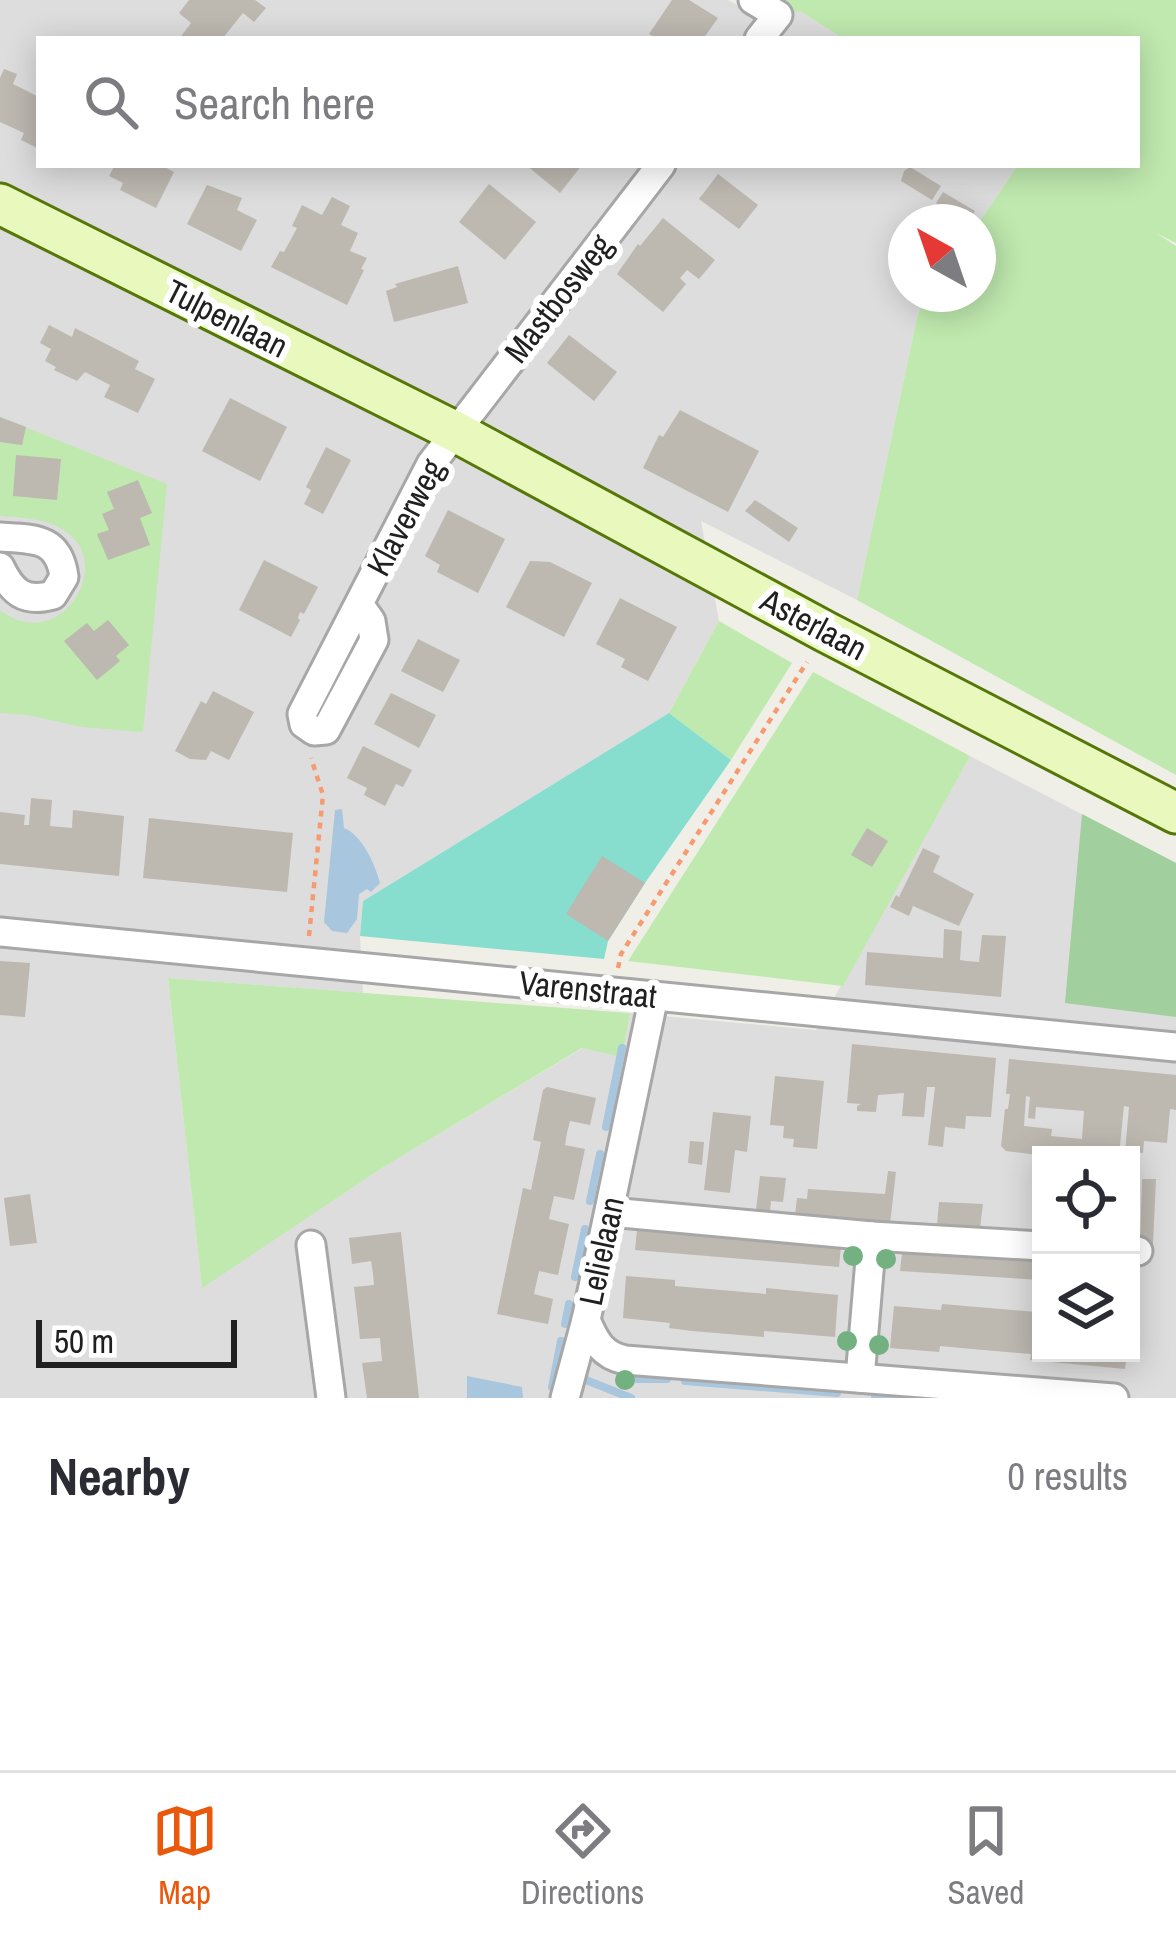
<!DOCTYPE html>
<html lang="en">
<head>
<meta charset="utf-8">
<style>
	:root { --surface:#fff; --page:#f7f7f7; --text:#2b2b33; --muted:#7c7c81; --line:#e1e1e2; --accent:#ea580c }
	body { margin:0; font-family:"Archivo Narrow",sans-serif; background:var(--page); color:var(--text) }
	.controls { position:absolute; right:36px; bottom:36px; display:grid; overflow:hidden; border-radius:0px; box-shadow:0 6px 30px #0003 }
	.controls button { width:108px; height:108px; display:grid; place-items:center; padding:0; border:0; border-bottom:3px solid var(--line); background:var(--surface); color:var(--text); font:60px sans-serif }
	.compass { position:absolute; left:888px; top:204px; width:108px; height:108px; border-radius:50%; background:var(--surface); box-shadow:0 6px 30px #0003; rotate:320deg }
	.scale { position:absolute; left:36px; bottom:30px; width:201px; box-sizing:border-box; padding-left:12px; border:6px solid #202020; border-top:0; font-size:33px; line-height:42px; white-space:nowrap; color:#202020; -webkit-text-stroke:9px #fff; paint-order:stroke }
	.list { margin:0; padding:0; list-style:none }
	h2 { display:flex; justify-content:space-between; align-items:center; height:156px; margin:0; padding:0 48px; font-size:51px }
	h2 small { font-size:39px; font-weight:400; color:var(--muted) }
	.icon { flex:none; width:66px; height:66px; fill:none; stroke:currentColor; stroke-width:2; stroke-linecap:round; stroke-linejoin:round }
	.map { position:relative; flex:none; width:1176px; height:1398px; overflow:hidden }
	.search { position:absolute; background:var(--surface); box-shadow:0 6px 30px #0003; left:36px; right:36px; top:36px; height:132px; display:flex; align-items:center; gap:30px; box-sizing:border-box; padding:0 42px; border-radius:0px; color:var(--muted); font-size:45px }
	.sheet { height:372px; background:var(--surface) }
	nav { display:flex; justify-content:space-around; align-items:center; box-sizing:border-box; height:168px; border-top:3px solid var(--line); background:var(--surface); font-size:33px; color:var(--muted) }
	nav a { display:grid; justify-items:center; gap:6px }
	nav .on { color:var(--accent) }
	.map>svg:first-child { display:block }
	.residential { fill:#dedddd; fill-rule:evenodd }
	.grass { fill:#bfe9ae }
	.forest { fill:#a1cf9d }
	.pitch { fill:#87ddce }
	.water { fill:#a8c6dd }
	.lines { fill:none; stroke-linecap:round; stroke-linejoin:round }
	.stream { stroke:#a8c6dd; stroke-width:8 }
	.building { fill:#bdb8b0; fill-rule:evenodd }
	.street-casing { stroke:#a7a7a7; stroke-width:33 }
	.secondary-casing { stroke:#547707; stroke-width:45 }
	.path { stroke:#f79a71; stroke-width:4.5; stroke-dasharray:6 6; stroke-linecap:butt }
	.street { stroke:#fff; stroke-width:27 }
	.secondary { stroke:#e9f8bd; stroke-width:39 }
	.tree { fill:#74b181 }
	.labels { text-anchor:middle; stroke-width:12; stroke-linejoin:round; paint-order:stroke }
	.street-label { font-size:33px; fill:#202020; stroke:#fff }
</style>
</head>
<body>
<div class="map">
<svg width="1176" height="1398" viewBox="0 0 1176 1398">
	<rect width="100%" height="100%" fill="#f0efe7"/>
	<path class="residential" d="M 0,0 L 728,0 L 737,5 L 800,11 L 844,39 L 39,39 L 39,165 L 1018,165 L 978,224 L 978,222 L 906,222 L 906,294 L 931,294 L 918,313 L 857,600 L 701,521 L 719,621 L 669,713 L 363,901 L 360,936 L 363,993 L 168,978 L 202,1287 L 382,1168 L 583,1048 L 622,1056 L 630,1013 L 816,1030 L 970,756 L 1176,863 L 1176,1398 L 0,1398 ZM 1041,1155 L 1131,1155 L 1131,1353 L 1041,1353 Z"/>
	<g class="grass">
		<path d="M 753,0 L 1176,0 L 1176,243 L 1156,233 L 1176,246 L 1176,775 L 857,600 L 918,313 L 931,294 L 978,294 L 978,224 L 1018,165 L 1137,165 L 1137,39 L 844,39 L 800,11 L 778,15 Z"/>
		<path d="M 0,417 L 167,484 L 143,732 L 82,727 L 28,715 L 0,713 L 0,610 C 58,656 117,565 65,531 C 47,518 22,518 0,516 Z"/>
		<path d="M 719,621 L 792,663 L 731,760 L 669,713 Z"/>
		<path d="M 813,672 L 970,756 L 843,986 L 628,961 Z"/>
		<path d="M 168,978 L 630,1013 L 622,1057 L 582,1048 L 382,1168 L 202,1288 Z"/>
	</g>
	<path class="forest" d="M 1082,814 L 1176,863 L 1176,1017 L 1065,1003 Z"/>
	<path class="pitch" d="M 669,713 L 731,760 L 645,883 L 608,941 L 604,959 L 360,936 L 363,901 Z"/>
	<g class="water">
		<path d="M 342,809 L 344,828 C 362,835 375,864 380,883 L 371,892 L 367,889 L 359,894 L 357,919 L 347,933 L 332,931 L 324,922 L 335,810 Z"/>
		<path d="M 467,1376 L 522,1387 L 523,1398 L 467,1398 Z"/>
	</g>
	<g class="lines">
		<g class="stream">
			<path d="M 606,1127 L 622,1048"/>
			<path d="M 590,1201 L 600,1154"/>
			<path d="M 575,1277 L 585,1229"/>
			<path d="M 565,1324 L 569,1304"/>
			<path d="M 637,1379 L 667,1379"/>
			<path d="M 586,1380 L 631,1398"/>
			<path d="M 685,1381 L 837,1393"/>
			<path d="M 552,1387 L 561,1341"/>
			<path d="M 875,1396 L 896,1398"/>
		</g>
	</g>
	<g class="building">
		<path d="M 189,0 L 255,0 L 266,8 L 254,22 L 243,13 L 222,39 L 179,39 L 191,23 L 179,13 Z"/>
		<path d="M 672,0 L 689,0 L 718,18 L 703,39 L 658,39 L 649,34 Z"/>
		<path d="M 4,69 L 17,74 L 13,84 L 39,97 L 39,149 L 21,140 L 24,133 L 0,122 L 0,78 Z"/>
		<path d="M 115,165 L 161,165 L 174,172 L 156,208 L 120,190 L 123,183 L 109,176 Z"/>
		<path d="M 526,165 L 582,165 L 560,193 Z"/>
		<path d="M 910,167 L 941,186 L 932,200 L 901,181 L 904,171 Z"/>
		<path d="M 718,174 L 758,205 L 739,229 L 699,199 Z"/>
		<path d="M 489,184 L 536,222 L 505,260 L 459,222 Z"/>
		<path d="M 207,185 L 242,198 L 237,210 L 257,220 L 241,251 L 187,224 Z"/>
		<path d="M 943,192 L 975,211 L 967,222 L 935,222 L 945,209 L 936,203 Z"/>
		<path d="M 332,197 L 350,206 L 341,225 L 358,233 L 350,251 L 367,258 L 361,269 L 364,270 L 347,305 L 271,267 L 280,251 L 284,252 L 297,228 L 292,226 L 302,205 L 322,215 Z"/>
		<path d="M 663,218 L 715,260 L 699,279 L 687,270 L 680,278 L 686,284 L 663,312 L 617,274 L 638,244 L 640,246 Z"/>
		<path d="M 458,266 L 468,303 L 394,322 L 386,291 L 397,287 L 395,284 Z"/>
		<path d="M 49,325 L 72,337 L 75,328 L 139,361 L 135,369 L 155,379 L 138,413 L 104,397 L 110,385 L 85,372 L 77,381 L 54,370 L 56,367 L 45,361 L 51,349 L 40,343 Z"/>
		<path d="M 569,335 L 617,372 L 594,401 L 547,363 Z"/>
		<path d="M 230,398 L 287,427 L 260,481 L 202,451 Z"/>
		<path d="M 680,410 L 759,451 L 728,512 L 643,468 L 659,435 L 663,437 Z"/>
		<path d="M 0,417 L 26,427 L 22,445 L 0,442 Z"/>
		<path d="M 326,447 L 351,460 L 323,514 L 304,504 L 311,490 L 306,487 Z"/>
		<path d="M 16,455 L 61,459 L 57,500 L 13,496 Z"/>
		<path d="M 138,480 L 152,513 L 140,518 L 150,545 L 108,560 L 97,534 L 109,530 L 102,514 L 114,509 L 107,492 Z"/>
		<path d="M 755,500 L 798,528 L 789,542 L 745,511 Z"/>
		<path d="M 448,510 L 505,539 L 478,593 L 437,572 L 440,565 L 425,556 Z"/>
		<path d="M 264,560 L 318,587 L 304,614 L 300,612 L 298,618 L 300,620 L 291,637 L 239,610 Z"/>
		<path d="M 530,561 L 550,562 L 592,583 L 564,637 L 506,607 Z"/>
		<path d="M 620,598 L 677,627 L 648,681 L 621,667 L 625,659 L 596,644 Z"/>
		<path d="M 108,620 L 129,645 L 116,656 L 120,661 L 97,680 L 64,641 L 87,623 L 94,631 Z"/>
		<path d="M 418,639 L 460,660 L 443,692 L 401,671 Z"/>
		<path d="M 213,691 L 254,712 L 229,760 L 211,751 L 206,760 L 190,759 L 175,751 L 201,701 L 206,704 Z"/>
		<path d="M 391,693 L 436,715 L 419,748 L 374,724 Z"/>
		<path d="M 363,746 L 412,770 L 403,787 L 396,784 L 385,806 L 364,795 L 367,788 L 347,778 Z"/>
		<path d="M 31,798 L 52,800 L 50,826 L 72,828 L 73,810 L 124,816 L 119,876 L 0,864 L 0,812 L 25,815 L 24,825 L 29,825 Z"/>
		<path d="M 149,818 L 293,833 L 287,892 L 143,878 Z"/>
		<path d="M 867,828 L 888,841 L 872,867 L 851,855 Z"/>
		<path d="M 923,848 L 940,856 L 933,872 L 974,894 L 959,926 L 913,906 L 909,916 L 890,907 L 896,895 L 899,897 Z"/>
		<path d="M 602,856 L 645,883 L 608,941 L 566,914 Z"/>
		<path d="M 944,929 L 962,931 L 960,960 L 967,961 L 979,962 L 982,935 L 1006,936 L 1001,997 L 865,985 L 867,952 L 943,958 Z"/>
		<path d="M 0,961 L 30,963 L 25,1017 L 0,1015 Z"/>
		<path d="M 852,1044 L 996,1058 L 991,1117 L 966,1116 L 965,1129 L 945,1127 L 943,1147 L 928,1145 L 935,1087 L 927,1087 L 924,1117 L 902,1116 L 904,1093 L 878,1095 L 876,1112 L 857,1111 L 857,1106 L 861,1104 L 847,1103 Z"/>
		<path d="M 1009,1059 L 1176,1075 L 1176,1110 L 1170,1109 L 1167,1143 L 1144,1141 L 1143,1153 L 1125,1152 L 1129,1107 L 1124,1106 L 1119,1155 L 1081,1155 L 1081,1153 L 1075,1153 L 1075,1155 L 1038,1155 L 1006,1151 L 1001,1146 L 1005,1109 L 1008,1109 L 1010,1094 L 1006,1094 ZM 1026,1096 L 1030,1097 L 1028,1118 L 1035,1119 L 1036,1107 L 1084,1111 L 1082,1139 L 1051,1136 L 1052,1129 L 1024,1126 Z"/>
		<path d="M 775,1076 L 824,1081 L 817,1149 L 793,1147 L 794,1139 L 783,1138 L 784,1126 L 770,1125 Z"/>
		<path d="M 547,1087 L 596,1098 L 590,1125 L 570,1121 L 567,1133 L 565,1145 L 585,1149 L 574,1200 L 554,1196 L 549,1219 L 569,1224 L 558,1275 L 539,1271 L 534,1294 L 553,1299 L 548,1324 L 497,1314 L 523,1188 L 531,1190 L 541,1142 L 533,1140 L 543,1090 Z"/>
		<path d="M 713,1112 L 751,1116 L 747,1152 L 735,1150 L 730,1193 L 704,1190 Z"/>
		<path d="M 690,1141 L 704,1142 L 702,1165 L 688,1163 Z"/>
		<path d="M 888,1171 L 896,1172 L 890,1224 L 795,1215 L 797,1198 L 807,1199 L 808,1189 L 885,1194 Z"/>
		<path d="M 760,1176 L 786,1178 L 783,1202 L 771,1201 L 770,1212 L 756,1210 Z"/>
		<path d="M 1142,1179 L 1156,1179 L 1153,1243 L 1140,1243 Z"/>
		<path d="M 30,1194 L 37,1243 L 10,1246 L 4,1198 Z"/>
		<path d="M 939,1202 L 983,1204 L 980,1228 L 937,1225 Z"/>
		<path d="M 637,1230 L 841,1246 L 839,1267 L 635,1250 Z"/>
		<path d="M 401,1232 L 419,1398 L 367,1398 L 362,1363 L 382,1361 L 380,1338 L 360,1339 L 354,1287 L 374,1285 L 373,1273 L 371,1261 L 352,1264 L 349,1238 Z"/>
		<path d="M 902,1253 L 1041,1261 L 1041,1280 L 900,1271 Z"/>
		<path d="M 626,1276 L 675,1280 L 675,1286 L 766,1294 L 766,1288 L 838,1295 L 835,1337 L 764,1331 L 764,1337 L 692,1331 L 669,1328 L 670,1323 L 623,1318 Z"/>
		<path d="M 942,1304 L 1036,1312 L 1036,1318 L 1041,1319 L 1041,1353 L 1127,1353 L 1125,1369 L 1030,1360 L 1031,1354 L 961,1348 L 940,1346 L 939,1352 L 890,1348 L 894,1306 L 941,1310 Z"/>
	</g>
	<g class="lines">
		<g class="street-casing">
			<g id="street">
				<path d="M 753,0 L 778,15 L 759,39"/>
				<path d="M 0,537 C 34,539 59,537 64,577 L 53,595 C 24,603 12,592 0,567"/>
				<path d="M 359,604 L 371,621 L 374,640 L 326,730 L 314,731 L 304,724 L 302,714 L 431,464 L 661,165"/>
				<path d="M 0,932 L 1176,1047"/>
				<path d="M 610,1212 L 872,1236 L 1041,1246"/>
				<path d="M 311,1245 L 331,1398"/>
				<path d="M 1131,1250 L 1138,1251"/>
				<path d="M 586,1320 C 595,1340 601,1355 625,1360 L 1114,1398"/>
				<path d="M 860,1378 L 872,1236"/>
				<path d="M 565,1398 L 586,1320 L 654,996"/>
			</g>
		</g>
		<g class="secondary-casing">
			<path id="secondary" d="M 0,204 L 454,431 L 826,632 L 1176,813"/>
		</g>
		<g class="path">
			<path d="M 309,936 L 323,795 L 311,758"/>
			<path d="M 618,968 L 621,954 L 807,662"/>
		</g>
		<use href="#street" class="street"/>
		<use href="#secondary" class="secondary"/>
	</g>
	<g class="tree">
		<circle cx="853" cy="1256" r="10"/>
		<circle cx="886" cy="1259" r="10"/>
		<circle cx="847" cy="1341" r="10"/>
		<circle cx="879" cy="1345" r="10"/>
		<circle cx="625" cy="1380" r="10"/>
	</g>
	<g class="labels">
		<g class="street-label">
			<text transform="translate(558 298) rotate(-52)" y="12">Mastbosweg</text>
			<text transform="translate(227 318) rotate(27)" y="12">Tulpenlaan</text>
			<text transform="translate(405 517) rotate(-62)" y="12">Klaverweg</text>
			<text transform="translate(814 624) rotate(28)" y="12">Asterlaan</text>
			<text transform="translate(588 989) rotate(6)" y="12">Varenstraat</text>
			<text transform="translate(601 1251) rotate(-78)" y="12">Lelielaan</text>
		</g>
	</g>
</svg>
<div class="controls">
<button><svg class="icon" aria-label="locate" viewBox="0 0 24 24"><circle cx="12" cy="12" r="6"/><path d="M12 2v4M12 18v4M2 12h4M18 12h4"/></svg></button>
<button><svg class="icon" aria-label="layers" viewBox="0 0 24 24"><path d="M12 4l9 5-9 5-9-5zM3 14l9 5 9-5"/></svg></button>
</div>
<svg class="compass" viewBox="-18 -18 36 36"><path d="M0-13l5 13h-10z" fill="#e53935"/><path d="M0 13l5-13h-10z" fill="#7c7c81"/></svg>
<div class="scale">50 m</div>
<div class="search"><svg class="icon" aria-label="search" viewBox="0 0 24 24"><circle cx="10" cy="10" r="6"/><path d="M15 15l6 6"/></svg>Search here</div>
</div>
<section class="sheet">
<h2>Nearby<small>0 results</small></h2>
<ul class="list">
</ul>
</section>
<nav>
<a class="on"><svg class="icon" aria-label="map" viewBox="0 0 24 24"><path d="M3 6l6-2 6 2 6-2v14l-6 2-6-2-6 2zM9 4v14M15 6v14"/></svg>Map</a>
<a><svg class="icon" aria-label="directions" viewBox="0 0 24 24"><path d="M12 3l9 9-9 9-9-9zM9 14v-3h6M13 9l2 2-2 2"/></svg>Directions</a>
<a><svg class="icon" aria-label="saved" viewBox="0 0 24 24"><path d="M7 4h10v16l-5-4-5 4z"/></svg>Saved</a>
</nav>
</body>
</html>
